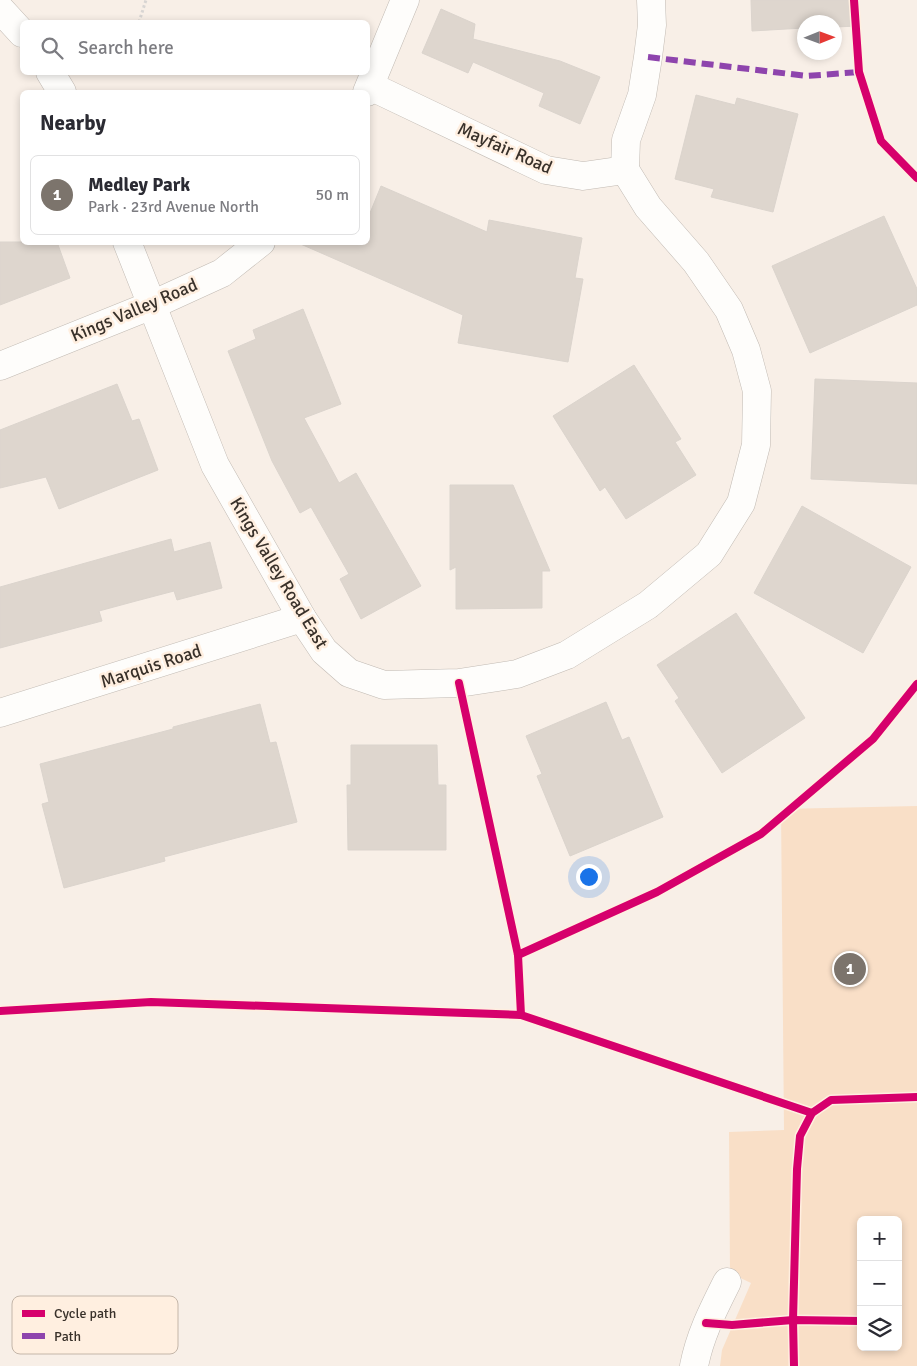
<!DOCTYPE html>
<html lang="en">
<head>
<meta charset="utf-8">
<style>
	:root { --surface:#fff; --page:#f2f2f3; --text:#2b2b33; --muted:#7c7c81; --line:#e1e1e2; --accent:#7c746c }
	body { margin:0; font-family:Signika,sans-serif; background:var(--page); color:var(--text) }
	.controls { position:absolute; right:15px; bottom:15px; display:grid; overflow:hidden; border-radius:8px; box-shadow:0 2px 8px #0003 }
	.controls button { width:45px; height:45px; display:grid; place-items:center; padding:0; border:0; border-bottom:1px solid var(--line); background:var(--surface); color:var(--text); font:25px sans-serif }
	.compass { position:absolute; left:797px; top:15px; width:45px; height:45px; border-radius:50%; background:var(--surface); box-shadow:0 2px 8px #0003; rotate:89deg }
	.you { position:absolute; left:588px; top:876px; width:18px; height:18px; margin:-12px; border:4px solid #fff; border-radius:50%; background:#1a73e8; box-shadow:0 0 0 8px #1a73e833 }
	.badge { display:grid; place-items:center; width:32px; height:32px; border-radius:50%; background:var(--accent); color:#fff; font-size:16px; font-weight:700 }
	.pin { position:absolute; translate:-50% -50%; border:2px solid #fff; box-shadow:0 1px 5px #0006 }
	.list { margin:0; padding:0; list-style:none }
	h2 { display:flex; justify-content:space-between; align-items:center; height:65px; margin:0; padding:0 20px; font-size:21px }
	h2 small { font-size:16px; font-weight:400; color:var(--muted) }
	.list li { display:grid; grid-template-columns:32px 1fr auto; gap:15px; align-items:center; box-sizing:border-box; height:80px; margin:0 10px 10px; padding:0 10px; border:1px solid var(--line); border-radius:8px }
	.list b { display:block; font-size:19px; white-space:nowrap }
	.list p { margin:0; font-size:16px; white-space:nowrap; color:var(--muted) }
	.list em { font-size:16px; font-style:normal; color:var(--muted) }
	.icon { flex:none; width:28px; height:28px; fill:none; stroke:currentColor; stroke-width:2; stroke-linecap:round; stroke-linejoin:round }
	.map { position:relative; flex:none; width:917px; height:1366px; overflow:hidden }
	.search { position:absolute; background:var(--surface); box-shadow:0 2px 8px #0003; left:20px; top:20px; width:350px; height:55px; display:flex; align-items:center; gap:12px; box-sizing:border-box; padding:0 18px; border-radius:8px; color:var(--muted); font-size:19px }
	.panel { position:absolute; background:var(--surface); box-shadow:0 2px 8px #0003; left:20px; top:90px; width:350px; height:155px; border-radius:8px }
	.map>svg:first-child { display:block }
	.green { fill:#f9dfc7; fill-rule:evenodd }
	.building { fill:#ded6ce; stroke:#dbd4cd }
	.lines { fill:none; stroke-linecap:round; stroke-linejoin:round }
	.minor-casing { stroke:#c1bab3; stroke-width:29 }
	.path { stroke:#d8d5d3; stroke-width:3; stroke-dasharray:2.5 2.5; stroke-linecap:butt }
	.minor { stroke:#fefdfb; stroke-width:28 }
	.quiet { stroke:#8e44ad; stroke-width:6; stroke-dasharray:12 6; stroke-linecap:butt }
	.cycleway-casing { stroke:#ffefe0; stroke-width:11 }
	.cycleway { stroke:#d6006c; stroke-width:8 }
	.labels { text-anchor:middle; stroke-width:5; stroke-linejoin:round; paint-order:stroke }
	.street-label { font-size:18px; fill:#39312a; stroke:#ffefe0 }
	.key { fill:#ffefe0; stroke:#c4b6a9; stroke-width:1 }
	.key-label { font-size:14px; fill:#39312a }
</style>
</head>
<body>
<div class="map">
<svg width="917" height="1366" viewBox="0 0 917 1366">
	<rect width="100%" height="100%" fill="#f8efe7"/>
	<path class="green" d="M 917,806 L 917,1366 L 720,1366 L 722,1350 L 751,1283 L 730,1273 L 729,1132 L 784,1130 L 781,809 ZM 861,1220 L 898,1220 L 898,1347 L 861,1347 Z"/>
	<g class="building">
		<path d="M 751,0 L 858,0 L 859,26 L 834,27 L 834,22 L 804,22 L 804,28 L 752,31 Z"/>
		<path d="M 441,9 L 475,24 L 473,39 L 560,61 L 600,77 L 580,124 L 539,106 L 544,93 L 473,62 L 468,73 L 422,53 Z"/>
		<path d="M 696,95 L 735,105 L 737,98 L 798,114 L 773,212 L 711,197 L 714,189 L 675,179 Z"/>
		<path d="M 381,186 L 487,232 L 489,220 L 582,238 L 575,278 L 583,279 L 568,362 L 458,343 L 463,315 L 296,242 L 368,242 L 368,218 Z"/>
		<path d="M 884,216 L 917,289 L 917,305 L 810,353 L 772,266 Z"/>
		<path d="M 0,242 L 57,242 L 70,278 L 0,305 Z"/>
		<path d="M 303,309 L 341,404 L 304,418 L 339,483 L 356,473 L 421,586 L 361,619 L 340,579 L 349,574 L 311,507 L 300,513 L 272,461 L 228,351 L 256,339 L 253,330 Z"/>
		<path d="M 634,365 L 681,439 L 675,442 L 696,475 L 626,519 L 605,487 L 600,491 L 553,416 Z"/>
		<path d="M 815,379 L 917,383 L 917,484 L 811,479 Z"/>
		<path d="M 117,384 L 132,421 L 139,419 L 158,470 L 59,509 L 46,477 L 0,488 L 0,430 Z"/>
		<path d="M 450,485 L 513,485 L 550,571 L 542,571 L 542,608 L 456,609 L 456,567 L 450,570 Z"/>
		<path d="M 802,506 L 911,567 L 863,653 L 754,593 Z"/>
		<path d="M 171,539 L 174,552 L 210,542 L 222,588 L 177,600 L 174,591 L 136,601 L 99,611 L 102,621 L 0,648 L 0,587 Z"/>
		<path d="M 736,613 L 805,718 L 722,773 L 675,701 L 679,698 L 657,665 Z"/>
		<path d="M 606,702 L 622,740 L 629,737 L 663,817 L 570,856 L 537,776 L 542,774 L 526,736 Z"/>
		<path d="M 260,704 L 270,743 L 276,742 L 297,822 L 164,857 L 165,861 L 64,888 L 42,804 L 49,802 L 40,764 L 173,729 L 173,727 Z"/>
		<path d="M 351,745 L 437,745 L 438,785 L 446,785 L 446,850 L 348,850 L 347,785 L 351,785 Z"/>
	</g>
	<g class="lines">
		<g class="minor-casing">
			<g id="minor">
				<path d="M 0,9 L 22,33"/>
				<path d="M 50,72 L 62,92"/>
				<path d="M 370,86 L 546,170 L 583,176 L 625,170 L 626,140 L 642,95 L 648,57 L 652,25 L 651,0"/>
				<path d="M 367,92 L 405,0"/>
				<path d="M 127,242 L 215,465 L 302,618 L 324,651 L 349,673 L 384,685 L 459,683 L 517,674 L 567,655 L 648,605 L 709,554 L 741,503 L 756,445 L 757,391 L 746,350 L 729,310 L 696,262 L 648,207 L 625,170"/>
				<path d="M 0,366 L 152,305 L 222,273 L 261,242"/>
				<path d="M 0,713 L 302,618"/>
				<path d="M 694,1366 C 700,1335 713,1310 727,1282"/>
			</g>
		</g>
		<path class="path" d="M 139,22 L 146,0"/>
		<use href="#minor" class="minor"/>
		<path class="quiet" d="M 648,57 L 807,76 L 859,72"/>
		<g class="cycleway-casing">
			<g id="cycleway">
				<path d="M 854,0 L 859,72 L 881,141 L 917,178"/>
				<path d="M 459,683 L 518,955 L 521,1015"/>
				<path d="M 518,955 L 657,892 L 761,834 L 873,739 L 917,684"/>
				<path d="M 0,1011 L 151,1002 L 521,1015 L 812,1113"/>
				<path d="M 706,1323 L 732,1325 L 793,1320 L 861,1321"/>
				<path d="M 794,1366 L 793,1320 L 797,1169 L 800,1136 L 812,1113 L 831,1100 L 917,1097"/>
			</g>
		</g>
		<use href="#cycleway" class="cycleway"/>
	</g>
	<g class="labels">
		<g class="street-label">
			<text transform="translate(505 148) rotate(24)" y="6">Mayfair Road</text>
			<text transform="translate(134 310) rotate(-23)" y="6">Kings Valley Road</text>
			<text transform="translate(279 573) rotate(59)" y="6">Kings Valley Road East</text>
			<text transform="translate(151 666) rotate(-18)" y="6">Marquis Road</text>
		</g>
	</g>
	<rect x="12" y="1296" width="166" height="58" rx="8" class="key"/>
	<rect x="22" y="1310" width="23" height="7" fill="#d6006c"/>
	<rect x="22" y="1333" width="23" height="6" fill="#8e44ad"/>
	<g class="key-label">
		<text x="54" y="1318">Cycle path</text>
		<text x="54" y="1341">Path</text>
	</g>
</svg>
<div class="controls">
<button>+</button>
<button>−</button>
<button><svg class="icon" aria-label="layers" viewBox="0 0 24 24"><path d="M12 4l9 5-9 5-9-5zM3 14l9 5 9-5"/></svg></button>
</div>
<svg class="compass" viewBox="-18 -18 36 36"><path d="M0-13l5 13h-10z" fill="#e53935"/><path d="M0 13l5-13h-10z" fill="#7c7c81"/></svg>
<div class="you"></div>
<div class="pin badge" style="left:850px;top:969px">1</div>
<div class="search"><svg class="icon" aria-label="search" viewBox="0 0 24 24"><circle cx="10" cy="10" r="6"/><path d="M15 15l6 6"/></svg>Search here</div>
<section class="panel">
<h2>Nearby<small></small></h2>
<ul class="list">
<li><span class="badge">1</span><div><b>Medley Park</b><p>Park · 23rd Avenue North</p></div><em>50 m</em></li>
</ul>
</section>
</div>
</body>
</html>
